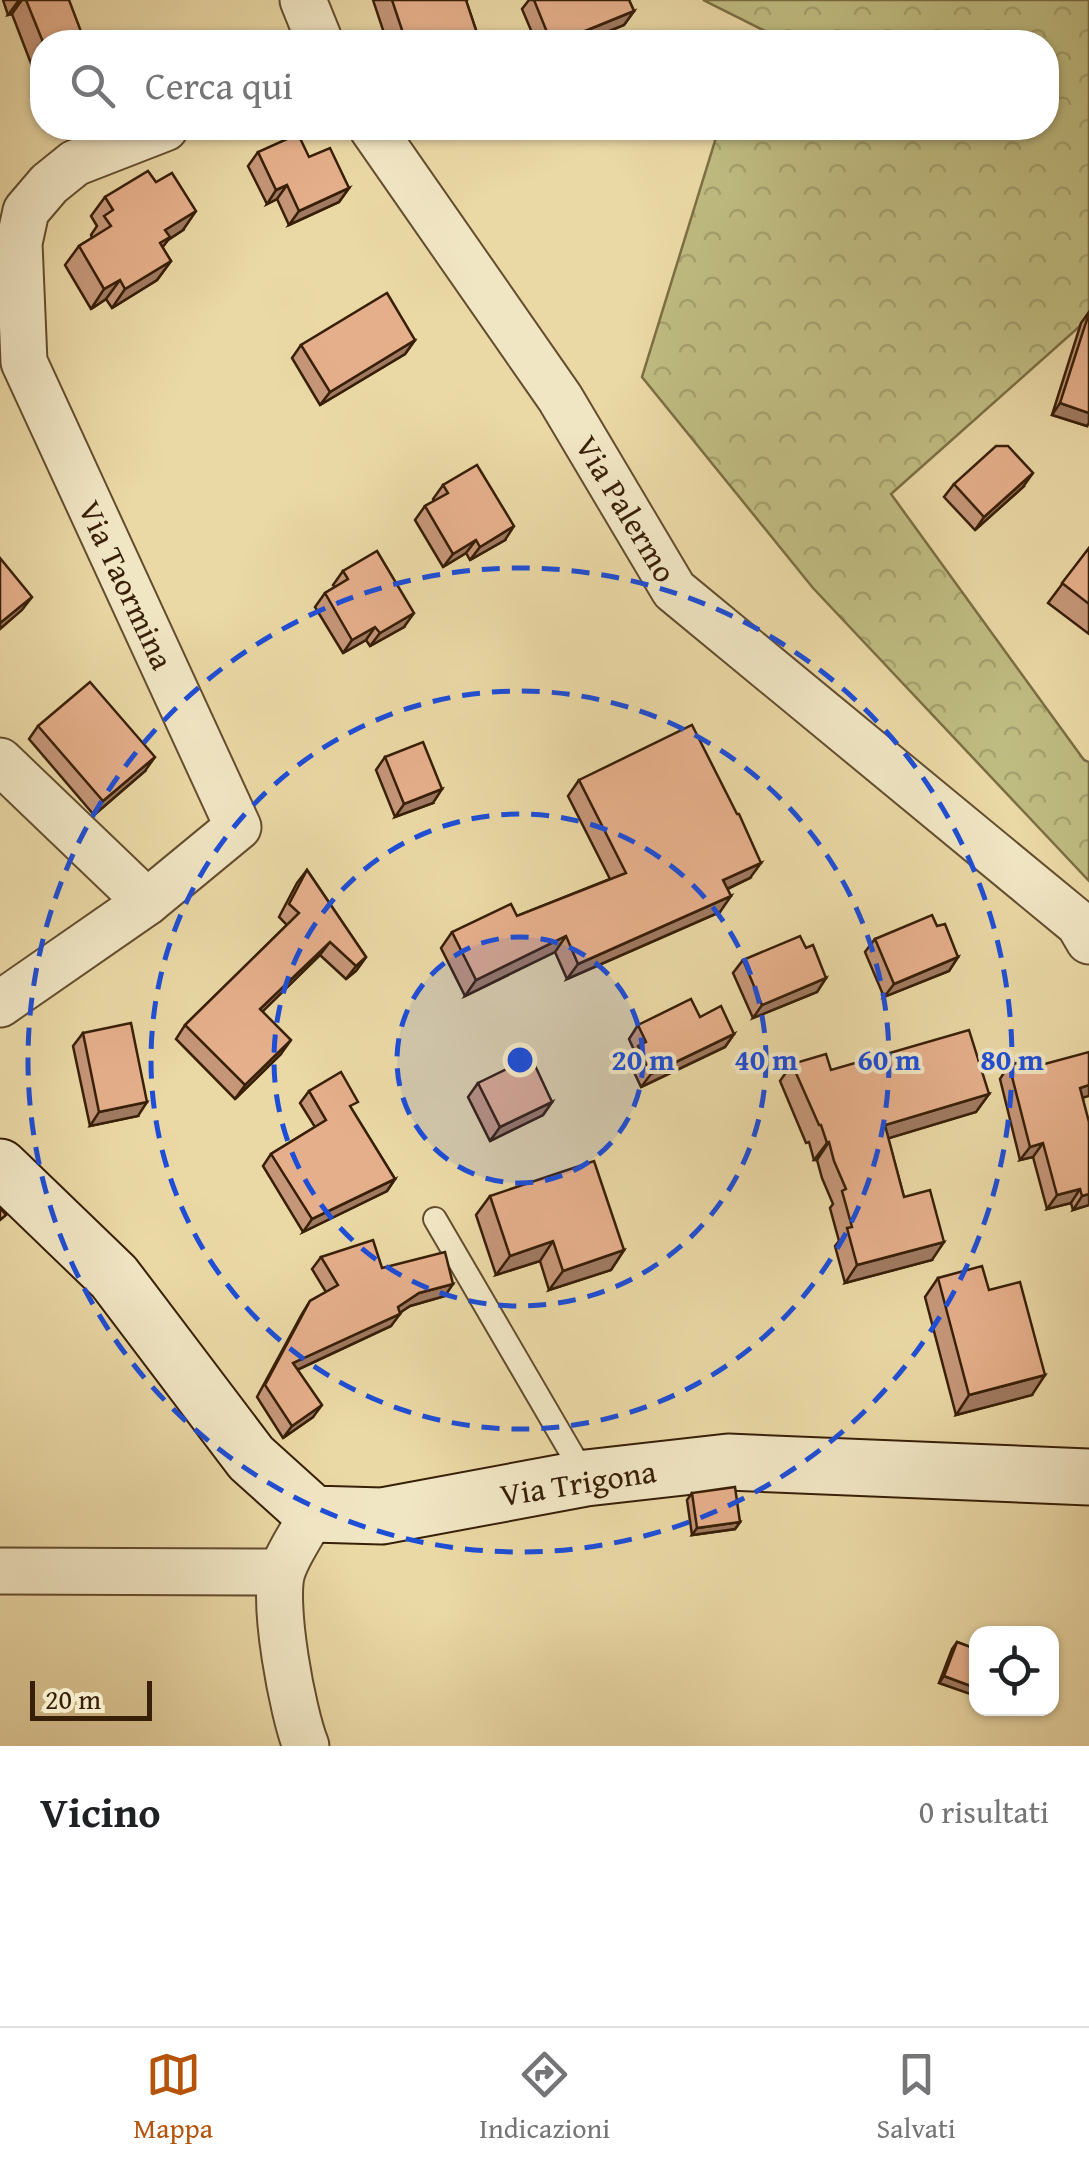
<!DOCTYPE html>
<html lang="it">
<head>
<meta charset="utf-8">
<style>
	:root { --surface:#fff; --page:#f6f6f6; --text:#202124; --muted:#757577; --line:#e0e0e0; --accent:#b45309 }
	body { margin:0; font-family:"Gentium Book Plus",serif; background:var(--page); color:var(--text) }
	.controls { position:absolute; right:30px; bottom:30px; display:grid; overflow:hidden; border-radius:20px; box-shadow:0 2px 8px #0004 }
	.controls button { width:90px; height:90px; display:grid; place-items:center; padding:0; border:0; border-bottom:2px solid var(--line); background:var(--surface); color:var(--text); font:50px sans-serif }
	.scale { position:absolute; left:30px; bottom:25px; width:122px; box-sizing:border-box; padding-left:10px; border:5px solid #381f08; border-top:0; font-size:28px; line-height:35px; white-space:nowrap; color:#381f08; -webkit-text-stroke:8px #f1e6c4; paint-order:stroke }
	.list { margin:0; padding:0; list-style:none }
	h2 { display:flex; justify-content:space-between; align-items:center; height:130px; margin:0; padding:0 40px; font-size:42px }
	h2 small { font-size:32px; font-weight:400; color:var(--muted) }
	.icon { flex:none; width:55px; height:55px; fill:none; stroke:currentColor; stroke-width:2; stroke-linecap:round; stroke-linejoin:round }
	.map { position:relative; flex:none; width:1089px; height:1746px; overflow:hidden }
	.search { position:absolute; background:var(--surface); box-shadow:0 2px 8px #0004; left:30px; right:30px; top:30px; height:110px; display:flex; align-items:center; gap:25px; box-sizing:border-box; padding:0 35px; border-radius:40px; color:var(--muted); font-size:38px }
	.sheet { height:280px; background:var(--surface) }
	nav { display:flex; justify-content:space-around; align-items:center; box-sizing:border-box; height:140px; border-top:2px solid var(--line); background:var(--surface); font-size:28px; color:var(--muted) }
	nav a { display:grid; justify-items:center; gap:5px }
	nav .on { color:var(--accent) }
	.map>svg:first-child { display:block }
	.forest { fill:url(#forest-crowns); stroke:#7c6e44; stroke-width:2.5 }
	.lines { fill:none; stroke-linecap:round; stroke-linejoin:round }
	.lane-casing { stroke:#644d2f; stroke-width:26 }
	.street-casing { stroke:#644d2f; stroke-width:49 }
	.secondary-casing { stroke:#381f08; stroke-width:59 }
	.lane { stroke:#f1e6c4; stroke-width:22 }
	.street { stroke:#f1e6c4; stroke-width:45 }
	.secondary { stroke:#f1e6c4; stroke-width:55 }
	.wall { fill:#c59678; stroke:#381f08; stroke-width:2.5 }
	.shaded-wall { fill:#a07a61; stroke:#381f08; stroke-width:2.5 }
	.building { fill:#e5af8b; stroke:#381f08; stroke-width:2.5 }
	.ring { fill:none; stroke:#1d4ed8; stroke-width:5; stroke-dasharray:18 12 }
	.labels { text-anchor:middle; stroke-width:8; stroke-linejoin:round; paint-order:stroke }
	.street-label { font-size:32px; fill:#381f08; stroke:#f1e6c4 }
	.centre { fill:#1d4ed8; stroke:#f1e6c4; stroke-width:5 }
	.ring-label { font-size:30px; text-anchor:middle; font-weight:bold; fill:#1d4ed8; stroke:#f1e6c4; stroke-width:8; stroke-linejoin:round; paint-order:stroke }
</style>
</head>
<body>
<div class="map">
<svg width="1089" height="1746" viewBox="0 0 1089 1746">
	<defs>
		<pattern id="forest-crowns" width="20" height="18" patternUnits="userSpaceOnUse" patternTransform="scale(2.5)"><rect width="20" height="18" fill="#bfbc81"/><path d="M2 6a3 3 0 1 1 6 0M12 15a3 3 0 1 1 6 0" fill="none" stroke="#a5a16e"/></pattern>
	</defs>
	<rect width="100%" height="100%" fill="#ead8a5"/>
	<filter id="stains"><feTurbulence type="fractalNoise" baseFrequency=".002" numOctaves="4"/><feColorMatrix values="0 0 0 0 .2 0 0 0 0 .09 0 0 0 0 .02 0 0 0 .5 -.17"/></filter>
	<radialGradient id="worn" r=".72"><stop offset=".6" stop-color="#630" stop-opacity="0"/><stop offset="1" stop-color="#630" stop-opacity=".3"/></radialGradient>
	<path class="forest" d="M 703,0 L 1089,0 L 1089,318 L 891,494 L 1084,760 L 1089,762 L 1089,881 L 813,588 L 642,377 L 719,128 L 1046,128 L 1046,42 L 774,42 L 777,37 Z"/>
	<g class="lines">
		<g class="lane-casing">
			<path id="lane" d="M 435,1219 L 586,1478"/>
		</g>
		<g class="street-casing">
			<g id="street">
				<path d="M 303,0 L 320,42"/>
				<path d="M 372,128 L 560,398 L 674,590 L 1079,924 L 1089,941"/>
				<path d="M 0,761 L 147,902"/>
				<path d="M 0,1004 L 147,902 L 238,827 L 24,362 L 19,243 L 26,211 L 49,184 L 75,163 L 165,128"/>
				<path d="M 0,1571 L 281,1572"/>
				<path d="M 306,1746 C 293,1715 271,1599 283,1569 C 290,1550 303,1532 313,1514"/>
			</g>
		</g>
		<g class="secondary-casing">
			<path id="secondary" d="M 0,1167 L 114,1277 L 251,1458 L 313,1514 L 382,1516 L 586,1478 L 728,1462 L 1089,1477"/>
		</g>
		<use href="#lane" class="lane"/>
		<use href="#street" class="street"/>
		<use href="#secondary" class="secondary"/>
	</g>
	<g class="wall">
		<path d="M 3,0 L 69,0 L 42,42 L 42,92 L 12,14 L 8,15 Z"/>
		<path d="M 373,0 L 467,0 L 466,1 L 480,42 L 387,42 Z"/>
		<path d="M 529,0 L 629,0 L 634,11 L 624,25 L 582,42 L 536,42 L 522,9 Z"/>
		<path d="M 258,152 L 309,157 L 349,188 L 339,202 L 289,225 L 277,199 L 267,204 L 248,166 Z"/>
		<path d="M 105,197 L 183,230 L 168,240 L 162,247 L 171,261 L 157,280 L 112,308 L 106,299 L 91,309 L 65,265 L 79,246 L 92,238 L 91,235 L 97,226 L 91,216 Z"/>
		<path d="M 1089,312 L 1087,426 L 1052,415 L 1081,323 Z"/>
		<path d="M 415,340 L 405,354 L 320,405 L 292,358 L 301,345 Z"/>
		<path d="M 954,484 L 1023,487 L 975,530 L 944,497 Z"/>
		<path d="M 443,485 L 505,540 L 470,560 L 466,553 L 443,567 L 415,520 L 425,506 L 434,501 L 433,499 Z"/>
		<path d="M 1089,548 L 1089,634 L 1048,603 Z"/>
		<path d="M 343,571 L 404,627 L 370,646 L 366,640 L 343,653 L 315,607 L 325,593 L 335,587 L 333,585 Z"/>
		<path d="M 38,726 L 145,771 L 94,815 L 29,739 Z"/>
		<path d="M 385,757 L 433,803 L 395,817 L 376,770 Z"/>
		<path d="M 579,780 L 750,878 L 728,889 L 720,912 L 567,979 L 555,952 L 465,996 L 441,948 L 452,932 L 517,916 L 610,879 L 568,796 Z"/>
		<path d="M 307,870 L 366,957 L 356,971 L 346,979 L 320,955 L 262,1011 L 281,1054 L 235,1099 L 176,1039 L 185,1025 L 287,925 L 279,917 L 297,883 Z"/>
		<path d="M 937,926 L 958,957 L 949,971 L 884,997 L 865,952 L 875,939 Z"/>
		<path d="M 806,948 L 826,978 L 817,992 L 753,1018 L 733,973 L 743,960 Z"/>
		<path d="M 700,1017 L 734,1034 L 725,1047 L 641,1087 L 628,1059 L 634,1050 L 629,1039 L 638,1025 Z"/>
		<path d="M 83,1033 L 138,1116 L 90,1126 L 73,1046 Z"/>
		<path d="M 792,1064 L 989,1094 L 976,1112 L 888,1138 L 904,1197 L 932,1260 L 845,1283 L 835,1246 L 839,1241 L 830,1208 L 833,1204 L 822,1178 L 817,1160 L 814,1160 L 809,1142 L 806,1143 L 780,1081 Z"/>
		<path d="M 1009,1065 L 1041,1065 L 1083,1098 L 1089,1205 L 1073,1210 L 1071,1203 L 1047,1209 L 1033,1157 L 1020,1160 L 1000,1079 Z"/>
		<path d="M 478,1083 L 552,1102 L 543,1115 L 490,1141 L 468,1097 Z"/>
		<path d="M 309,1091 L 352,1110 L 395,1179 L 387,1191 L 303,1232 L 263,1166 L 271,1154 L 315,1127 L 300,1103 Z"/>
		<path d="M 490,1196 L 624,1250 L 611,1270 L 549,1290 L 540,1261 L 496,1275 L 476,1215 Z"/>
		<path d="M 321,1257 L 382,1268 L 445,1296 L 410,1306 L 399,1313 L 391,1326 L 297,1370 L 313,1417 L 283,1438 L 257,1397 L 302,1314 L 310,1301 L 326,1292 L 312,1269 Z"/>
		<path d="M 938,1278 L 989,1290 L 1032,1395 L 956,1415 L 925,1297 Z"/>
		<path d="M 692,1493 L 740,1522 L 735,1529 L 692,1535 L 687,1500 Z"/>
		<path d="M 957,1642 L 976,1649 L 939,1683 L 952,1649 Z"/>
	</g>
	<g class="shaded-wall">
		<path d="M 19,0 L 22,0 L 12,14 L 8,15 Z"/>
		<path d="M 634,11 L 624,25 L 582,42 L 558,42 Z"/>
		<path d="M 287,185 L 277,199 L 267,204 L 276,190 Z"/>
		<path d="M 349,188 L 339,202 L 289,225 L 299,211 Z"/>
		<path d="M 196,211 L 183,230 L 168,240 L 156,256 L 165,230 Z"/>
		<path d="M 171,261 L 157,280 L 112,308 L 125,289 Z"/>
		<path d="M 120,280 L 106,299 L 91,309 L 104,289 Z"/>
		<path d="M 415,340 L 405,354 L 320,405 L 330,392 Z"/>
		<path d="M 1060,403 L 1089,413 L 1089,423 L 1087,426 L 1052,415 Z"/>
		<path d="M 1033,473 L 1023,487 L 975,530 L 984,517 Z"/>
		<path d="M 514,526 L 505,540 L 470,560 L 480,547 Z"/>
		<path d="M 476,540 L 466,553 L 443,567 L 453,554 Z"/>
		<path d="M 32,597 L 22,610 L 0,629 L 0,623 Z"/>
		<path d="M 414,613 L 404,627 L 370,646 L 380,633 Z"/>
		<path d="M 375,627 L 366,640 L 343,653 L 352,640 Z"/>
		<path d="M 155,757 L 145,771 L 94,815 L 103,801 Z"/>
		<path d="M 442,789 L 433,803 L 395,817 L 404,804 Z"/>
		<path d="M 761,863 L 750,878 L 712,896 L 723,880 Z"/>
		<path d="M 731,896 L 720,912 L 567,979 L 578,964 Z"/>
		<path d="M 566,936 L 555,952 L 465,996 L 476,980 Z"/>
		<path d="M 330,942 L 320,955 L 251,1023 L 260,1009 Z"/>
		<path d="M 366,957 L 356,971 L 346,979 L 356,966 Z"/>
		<path d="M 958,957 L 949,971 L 884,997 L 894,984 Z"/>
		<path d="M 826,978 L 817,992 L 753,1018 L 762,1005 Z"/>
		<path d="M 734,1034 L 725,1047 L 641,1087 L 651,1074 Z"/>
		<path d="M 291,1040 L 281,1054 L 235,1099 L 245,1085 Z"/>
		<path d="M 1089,1085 L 1089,1096 L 1070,1101 L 1080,1088 Z"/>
		<path d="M 989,1094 L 976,1112 L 873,1143 L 885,1125 Z"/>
		<path d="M 147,1102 L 138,1116 L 90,1126 L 99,1112 Z"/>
		<path d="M 552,1102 L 543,1115 L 490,1141 L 500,1127 Z"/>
		<path d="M 829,1142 L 817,1160 L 814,1160 L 827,1143 Z"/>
		<path d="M 1043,1143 L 1033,1157 L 1020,1160 L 1030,1147 Z"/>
		<path d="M 395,1179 L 387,1191 L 303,1232 L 312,1219 Z"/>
		<path d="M 1080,1189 L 1071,1203 L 1047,1209 L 1057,1195 Z"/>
		<path d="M 1089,1194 L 1089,1205 L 1073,1210 L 1082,1196 Z"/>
		<path d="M 553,1241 L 540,1261 L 496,1275 L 510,1256 Z"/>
		<path d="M 944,1242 L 932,1260 L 845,1283 L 857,1265 Z"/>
		<path d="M 624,1250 L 611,1270 L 549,1290 L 563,1271 Z"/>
		<path d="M 453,1284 L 445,1296 L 410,1306 L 395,1316 L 400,1314 L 391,1326 L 284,1376 L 293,1363 L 398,1307 L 419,1293 Z"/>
		<path d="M 1045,1375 L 1032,1395 L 956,1415 L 969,1395 Z"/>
		<path d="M 322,1405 L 313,1417 L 283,1438 L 292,1426 Z"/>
		<path d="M 740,1522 L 735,1529 L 692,1535 L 697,1528 Z"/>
		<path d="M 944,1676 L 976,1688 L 976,1696 L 939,1683 Z"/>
	</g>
	<g class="building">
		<path d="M 26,0 L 69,0 L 85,42 L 43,42 Z"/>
		<path d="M 392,0 L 466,0 L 480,42 L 406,42 Z"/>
		<path d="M 534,0 L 629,0 L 634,11 L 558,42 L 551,42 Z"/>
		<path d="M 298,134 L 309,157 L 330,148 L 349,188 L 299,211 L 287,185 L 276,190 L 258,152 Z"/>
		<path d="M 148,171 L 156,182 L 172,173 L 196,211 L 165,230 L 170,237 L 160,243 L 171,261 L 125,289 L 120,280 L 104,289 L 79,246 L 111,226 L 104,216 L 113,210 L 105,197 Z"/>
		<path d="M 387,293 L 415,340 L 330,392 L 301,345 Z"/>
		<path d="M 1089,313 L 1089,413 L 1060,403 Z"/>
		<path d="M 996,446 L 1008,446 L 1033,473 L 984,517 L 954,484 Z"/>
		<path d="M 477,465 L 514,526 L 480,547 L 476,540 L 453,554 L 425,506 L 448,493 L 443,485 Z"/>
		<path d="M 1089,548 L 1089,604 L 1062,583 Z"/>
		<path d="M 377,551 L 414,613 L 380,633 L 375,627 L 352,640 L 325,593 L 348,579 L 343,571 Z"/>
		<path d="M 0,558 L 32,597 L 0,623 Z"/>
		<path d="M 90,682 L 155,757 L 103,801 L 38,726 Z"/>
		<path d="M 692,725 L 737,814 L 739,814 L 761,863 L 723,880 L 731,896 L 578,964 L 566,936 L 476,980 L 452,932 L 511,904 L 517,916 L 626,873 L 579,780 Z"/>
		<path d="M 423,742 L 442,789 L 404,804 L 385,757 Z"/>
		<path d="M 307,870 L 366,957 L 356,966 L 330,942 L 260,1009 L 291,1040 L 245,1085 L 185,1025 L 299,913 L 289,904 Z"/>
		<path d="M 932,915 L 937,926 L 945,924 L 958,957 L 894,984 L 875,939 Z"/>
		<path d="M 800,936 L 806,948 L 813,945 L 826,978 L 762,1005 L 743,960 Z"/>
		<path d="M 691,999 L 700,1017 L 721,1006 L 734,1034 L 651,1074 L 638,1046 L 646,1042 L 638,1025 Z"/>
		<path d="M 131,1023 L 147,1102 L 99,1112 L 83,1033 Z"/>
		<path d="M 969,1030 L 989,1094 L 885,1125 L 904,1197 L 930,1190 L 944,1242 L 857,1265 L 847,1228 L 852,1227 L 842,1191 L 846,1189 L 834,1161 L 829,1142 L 827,1143 L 821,1125 L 819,1125 L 792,1064 L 826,1054 L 831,1070 Z"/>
		<path d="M 1089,1052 L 1089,1085 L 1080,1088 L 1089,1122 L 1089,1194 L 1082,1196 L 1080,1189 L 1057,1195 L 1043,1143 L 1030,1147 L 1009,1065 L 1039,1057 L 1041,1065 Z"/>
		<path d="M 531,1057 L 552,1102 L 500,1127 L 478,1083 Z"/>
		<path d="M 341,1072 L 358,1102 L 350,1106 L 395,1179 L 312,1219 L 271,1154 L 326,1120 L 309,1091 Z"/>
		<path d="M 594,1161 L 624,1250 L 563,1271 L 553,1241 L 510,1256 L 490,1196 Z"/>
		<path d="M 0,1208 L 6,1215 L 0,1220 Z"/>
		<path d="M 373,1240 L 382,1268 L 445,1252 L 453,1284 L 419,1293 L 398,1307 L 400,1314 L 293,1363 L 322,1405 L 292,1426 L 265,1385 L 310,1301 L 338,1285 L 321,1257 Z"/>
		<path d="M 982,1266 L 989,1290 L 1020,1282 L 1045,1375 L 969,1395 L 938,1278 Z"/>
		<path d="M 735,1487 L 740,1522 L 697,1528 L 692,1493 Z"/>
		<path d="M 957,1642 L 976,1649 L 976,1688 L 944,1676 Z"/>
	</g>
	<circle cx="520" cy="1060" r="123" fill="#1d4ed8" fill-opacity=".12"/>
	<g class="ring">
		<circle cx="520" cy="1060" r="123"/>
		<circle cx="520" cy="1060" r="246"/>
		<circle cx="520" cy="1060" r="369"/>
		<circle cx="520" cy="1060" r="492"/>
	</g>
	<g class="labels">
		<g class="street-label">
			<text transform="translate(626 509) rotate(59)" y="11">Via Palermo</text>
			<text transform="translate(126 585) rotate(65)" y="11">Via Taormina</text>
			<text transform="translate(578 1483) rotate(-9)" y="11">Via Trigona</text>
		</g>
	</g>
	<circle cx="520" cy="1060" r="15" class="centre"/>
	<g class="ring-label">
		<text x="643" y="1070">20 m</text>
		<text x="766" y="1070">40 m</text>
		<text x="889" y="1070">60 m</text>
		<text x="1012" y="1070">80 m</text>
	</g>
	<rect width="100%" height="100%" filter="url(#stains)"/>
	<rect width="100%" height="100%" fill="url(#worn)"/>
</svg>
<div class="controls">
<button><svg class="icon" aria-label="locate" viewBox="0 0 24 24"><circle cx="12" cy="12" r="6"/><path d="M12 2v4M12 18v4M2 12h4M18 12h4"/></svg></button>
</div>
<div class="scale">20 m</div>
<div class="search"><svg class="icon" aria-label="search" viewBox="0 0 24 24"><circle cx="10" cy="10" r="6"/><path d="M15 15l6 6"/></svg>Cerca qui</div>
</div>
<section class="sheet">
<h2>Vicino<small>0 risultati</small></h2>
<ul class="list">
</ul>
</section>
<nav>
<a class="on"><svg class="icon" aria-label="map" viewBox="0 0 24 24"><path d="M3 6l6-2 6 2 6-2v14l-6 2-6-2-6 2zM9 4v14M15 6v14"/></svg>Mappa</a>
<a><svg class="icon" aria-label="directions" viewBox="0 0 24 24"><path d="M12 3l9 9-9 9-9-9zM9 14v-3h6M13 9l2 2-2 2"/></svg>Indicazioni</a>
<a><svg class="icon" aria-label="saved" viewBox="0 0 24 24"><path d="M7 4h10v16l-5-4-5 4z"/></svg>Salvati</a>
</nav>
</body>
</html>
